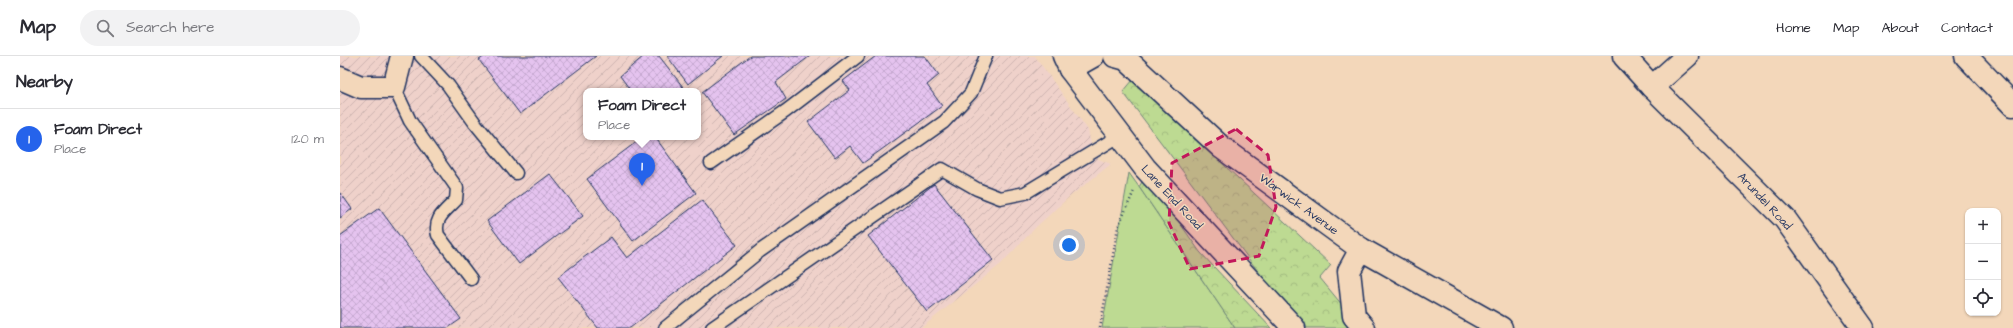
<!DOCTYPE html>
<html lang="en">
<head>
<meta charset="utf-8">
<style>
	:root { --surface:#fff; --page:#f2f2f3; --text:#2b2b33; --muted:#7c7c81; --line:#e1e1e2; --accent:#2563eb }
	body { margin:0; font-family:"Architects Daughter",sans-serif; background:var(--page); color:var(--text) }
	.controls { position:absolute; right:12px; bottom:12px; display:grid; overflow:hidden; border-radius:8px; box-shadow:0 1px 3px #0004 }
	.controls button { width:36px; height:36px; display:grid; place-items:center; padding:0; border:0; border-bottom:1px solid var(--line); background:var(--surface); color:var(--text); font:20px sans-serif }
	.you { position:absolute; left:729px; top:189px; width:14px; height:14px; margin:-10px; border:3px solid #fff; border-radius:50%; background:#1a73e8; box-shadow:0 0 0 6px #1a73e833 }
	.badge { display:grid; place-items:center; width:26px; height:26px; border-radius:50%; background:var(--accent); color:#fff; font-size:13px; font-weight:700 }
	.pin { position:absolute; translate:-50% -33px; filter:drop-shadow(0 1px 2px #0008) }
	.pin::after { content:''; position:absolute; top:21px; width:14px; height:12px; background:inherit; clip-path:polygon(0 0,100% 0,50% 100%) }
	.popup { position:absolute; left:243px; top:32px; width:118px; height:52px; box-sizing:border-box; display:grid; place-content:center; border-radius:8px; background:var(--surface); filter:drop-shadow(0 1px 3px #0005); font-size:13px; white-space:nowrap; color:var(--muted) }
	.popup b { font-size:15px; color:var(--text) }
	.popup::after { content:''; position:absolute; left:50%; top:100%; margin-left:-8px; border:8px solid transparent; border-top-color:var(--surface) }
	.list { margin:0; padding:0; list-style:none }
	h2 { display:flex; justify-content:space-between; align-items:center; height:52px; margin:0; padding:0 16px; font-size:17px }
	h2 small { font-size:13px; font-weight:400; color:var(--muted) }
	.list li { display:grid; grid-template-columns:26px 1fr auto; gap:12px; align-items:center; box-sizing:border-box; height:60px; padding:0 16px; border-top:1px solid var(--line) }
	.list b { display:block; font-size:15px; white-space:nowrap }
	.list p { margin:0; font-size:13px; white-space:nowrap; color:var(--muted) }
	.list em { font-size:13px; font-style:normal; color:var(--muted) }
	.icon { flex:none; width:22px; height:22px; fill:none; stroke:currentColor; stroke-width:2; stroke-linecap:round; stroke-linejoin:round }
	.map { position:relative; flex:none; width:1673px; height:272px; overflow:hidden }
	header { display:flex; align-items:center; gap:24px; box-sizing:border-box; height:56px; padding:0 20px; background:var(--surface); border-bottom:1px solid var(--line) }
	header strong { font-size:19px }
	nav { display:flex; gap:22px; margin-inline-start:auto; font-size:14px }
	.search { width:280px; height:36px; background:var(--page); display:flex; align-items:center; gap:10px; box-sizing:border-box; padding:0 14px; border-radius:22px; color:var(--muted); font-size:15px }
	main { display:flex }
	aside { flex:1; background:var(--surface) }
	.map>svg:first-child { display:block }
	.industrial { fill:url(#industrial-furrows); fill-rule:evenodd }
	.green { fill:#bdda92; stroke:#6c8478 }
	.forest { fill:url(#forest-crowns); stroke:#6c8478 }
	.building { fill:url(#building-cross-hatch); stroke:#1b2f5e }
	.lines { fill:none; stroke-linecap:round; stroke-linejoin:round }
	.service-casing { stroke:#1b2f5e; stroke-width:15 }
	.minor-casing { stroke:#1b2f5e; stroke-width:25 }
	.tertiary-casing { stroke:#1b2f5e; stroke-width:25 }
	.path { stroke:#1b2f5e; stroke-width:2.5; stroke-dasharray:1 3; stroke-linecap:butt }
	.service { stroke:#f3d7ba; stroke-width:12 }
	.minor { stroke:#f3d7ba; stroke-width:22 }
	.tertiary { stroke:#f3d7ba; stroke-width:22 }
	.marked { fill:#c2185b; fill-opacity:0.2; stroke:#c2185b; stroke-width:3; stroke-dasharray:8 5; stroke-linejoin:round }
	.labels { text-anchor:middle; stroke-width:3; stroke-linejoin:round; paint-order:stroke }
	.street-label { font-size:12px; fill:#1b2f5e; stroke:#f3d7ba }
</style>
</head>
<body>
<header>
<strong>Map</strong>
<div class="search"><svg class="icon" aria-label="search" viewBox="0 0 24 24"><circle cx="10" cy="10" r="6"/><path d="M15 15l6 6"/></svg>Search here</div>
<nav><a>Home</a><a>Map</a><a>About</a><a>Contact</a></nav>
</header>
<main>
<aside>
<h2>Nearby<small></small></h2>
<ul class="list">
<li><span class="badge">1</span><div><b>Foam Direct</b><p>Place</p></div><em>120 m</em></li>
</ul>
</aside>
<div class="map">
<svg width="1673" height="272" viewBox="0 0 1673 272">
	<defs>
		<pattern id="industrial-furrows" width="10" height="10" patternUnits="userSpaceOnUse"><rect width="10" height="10" fill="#efd1ca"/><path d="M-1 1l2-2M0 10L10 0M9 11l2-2" fill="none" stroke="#ccb4b0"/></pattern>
		<pattern id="forest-crowns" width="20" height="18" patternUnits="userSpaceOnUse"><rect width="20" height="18" fill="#bdda92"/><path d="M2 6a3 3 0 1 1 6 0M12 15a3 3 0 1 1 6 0" fill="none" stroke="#a2bb80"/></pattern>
		<pattern id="building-cross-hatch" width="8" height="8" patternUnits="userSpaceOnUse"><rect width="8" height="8" fill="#e5c3ef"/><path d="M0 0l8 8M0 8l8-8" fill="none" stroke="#c4a8cf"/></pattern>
	</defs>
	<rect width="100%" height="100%" fill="#f3d7ba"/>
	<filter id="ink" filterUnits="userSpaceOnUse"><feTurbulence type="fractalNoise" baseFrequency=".025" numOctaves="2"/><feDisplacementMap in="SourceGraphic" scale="8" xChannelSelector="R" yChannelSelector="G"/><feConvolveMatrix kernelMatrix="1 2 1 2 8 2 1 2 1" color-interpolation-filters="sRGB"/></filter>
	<g filter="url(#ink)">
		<path class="industrial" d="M 0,0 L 695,0 L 748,74 L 752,92 L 758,103 L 771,108 L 728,142 L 696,171 L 661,208 L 581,272 L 0,272 ZM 246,35 L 358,35 L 358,81 L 246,81 Z"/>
		<path class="green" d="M 789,117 L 799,131 L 895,272 L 762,272 Z"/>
		<g class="forest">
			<path d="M 793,24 L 991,209 L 980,222 L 1021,272 L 962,272 L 951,259 L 783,36 Z"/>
			<path d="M 806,119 L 860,196 L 931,272 L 895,272 L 799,131 Z"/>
		</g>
		<g class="building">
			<path d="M 145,0 L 256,0 L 180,58 L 139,4 Z"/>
			<path d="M 304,0 L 319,0 L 343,31 L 338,35 L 291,35 L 280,20 Z"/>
			<path d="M 327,0 L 383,0 L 348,28 Z"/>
			<path d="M 410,0 L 470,0 L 436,26 L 446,43 L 394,79 L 362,36 Z"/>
			<path d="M 536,0 L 585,0 L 599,19 L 587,29 L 602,50 L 523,107 L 510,90 L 495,102 L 468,66 L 510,34 L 503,25 Z"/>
			<path d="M 303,81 L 315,81 L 356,137 L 293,185 L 247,123 Z"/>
			<path d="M 210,118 L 243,160 L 179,208 L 147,165 Z"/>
			<path d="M 594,128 L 653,204 L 587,256 L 528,180 Z"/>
			<path d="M 0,136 L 12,153 L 0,162 Z"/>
			<path d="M 362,144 L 397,189 L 290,272 L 258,272 L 218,221 L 271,181 L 287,202 Z"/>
			<path d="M 39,152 L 121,263 L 108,272 L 0,272 L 0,180 Z"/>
		</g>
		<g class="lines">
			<g class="service-casing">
				<g id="service">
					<path d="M 81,0 L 108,29 L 135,67 L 176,117"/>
					<path d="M 54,31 L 70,65 L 117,132 L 116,144 C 106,155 93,162 98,179 L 131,223"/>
					<path d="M 371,107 L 446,55 L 518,0"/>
					<path d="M 325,272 L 420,195 L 604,66 L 631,37 L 646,0"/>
					<path d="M 372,272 L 602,113 L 637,133 L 660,142 L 685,137 L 779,80"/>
				</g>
			</g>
			<g class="minor-casing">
				<g id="minor">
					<path d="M 775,0 L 786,3 L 881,91 L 1021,193 L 1161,272"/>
					<path d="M 1284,0 L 1312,31 L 1445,163 L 1523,272"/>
					<path d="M 1626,0 L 1673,49"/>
					<path d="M 730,13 L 753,0"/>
					<path d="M 0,22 L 21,31 L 54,31 L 62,0"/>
					<path d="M 1312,31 L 1347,0"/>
					<path d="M 1021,193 L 1009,215 L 1014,260 L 1024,272"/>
				</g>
			</g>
			<g class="tertiary-casing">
				<path id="tertiary" d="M 724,0 L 730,13 L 805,112 L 954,272"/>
			</g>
			<path class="path" d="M 760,272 L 778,171 L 794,135"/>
			<use href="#service" class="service"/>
			<use href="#minor" class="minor"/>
			<use href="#tertiary" class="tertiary"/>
		</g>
	</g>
	<path class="marked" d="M 896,73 L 928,99 L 936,151 L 919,200 L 850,213 L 829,167 L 832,107 Z"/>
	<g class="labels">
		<g class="street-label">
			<text transform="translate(832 141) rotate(47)" y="4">Lane End Road</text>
			<text transform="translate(1425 145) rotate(47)" y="4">Arundel Road</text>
			<text transform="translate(959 148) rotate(36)" y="4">Warwick Avenue</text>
		</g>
	</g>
</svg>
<div class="controls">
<button>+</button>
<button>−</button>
<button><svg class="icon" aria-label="locate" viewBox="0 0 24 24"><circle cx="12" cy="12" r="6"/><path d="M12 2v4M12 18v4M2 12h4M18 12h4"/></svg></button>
</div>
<div class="you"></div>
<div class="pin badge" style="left:302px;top:130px">1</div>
<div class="popup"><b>Foam Direct</b>Place</div>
</div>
</main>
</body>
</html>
